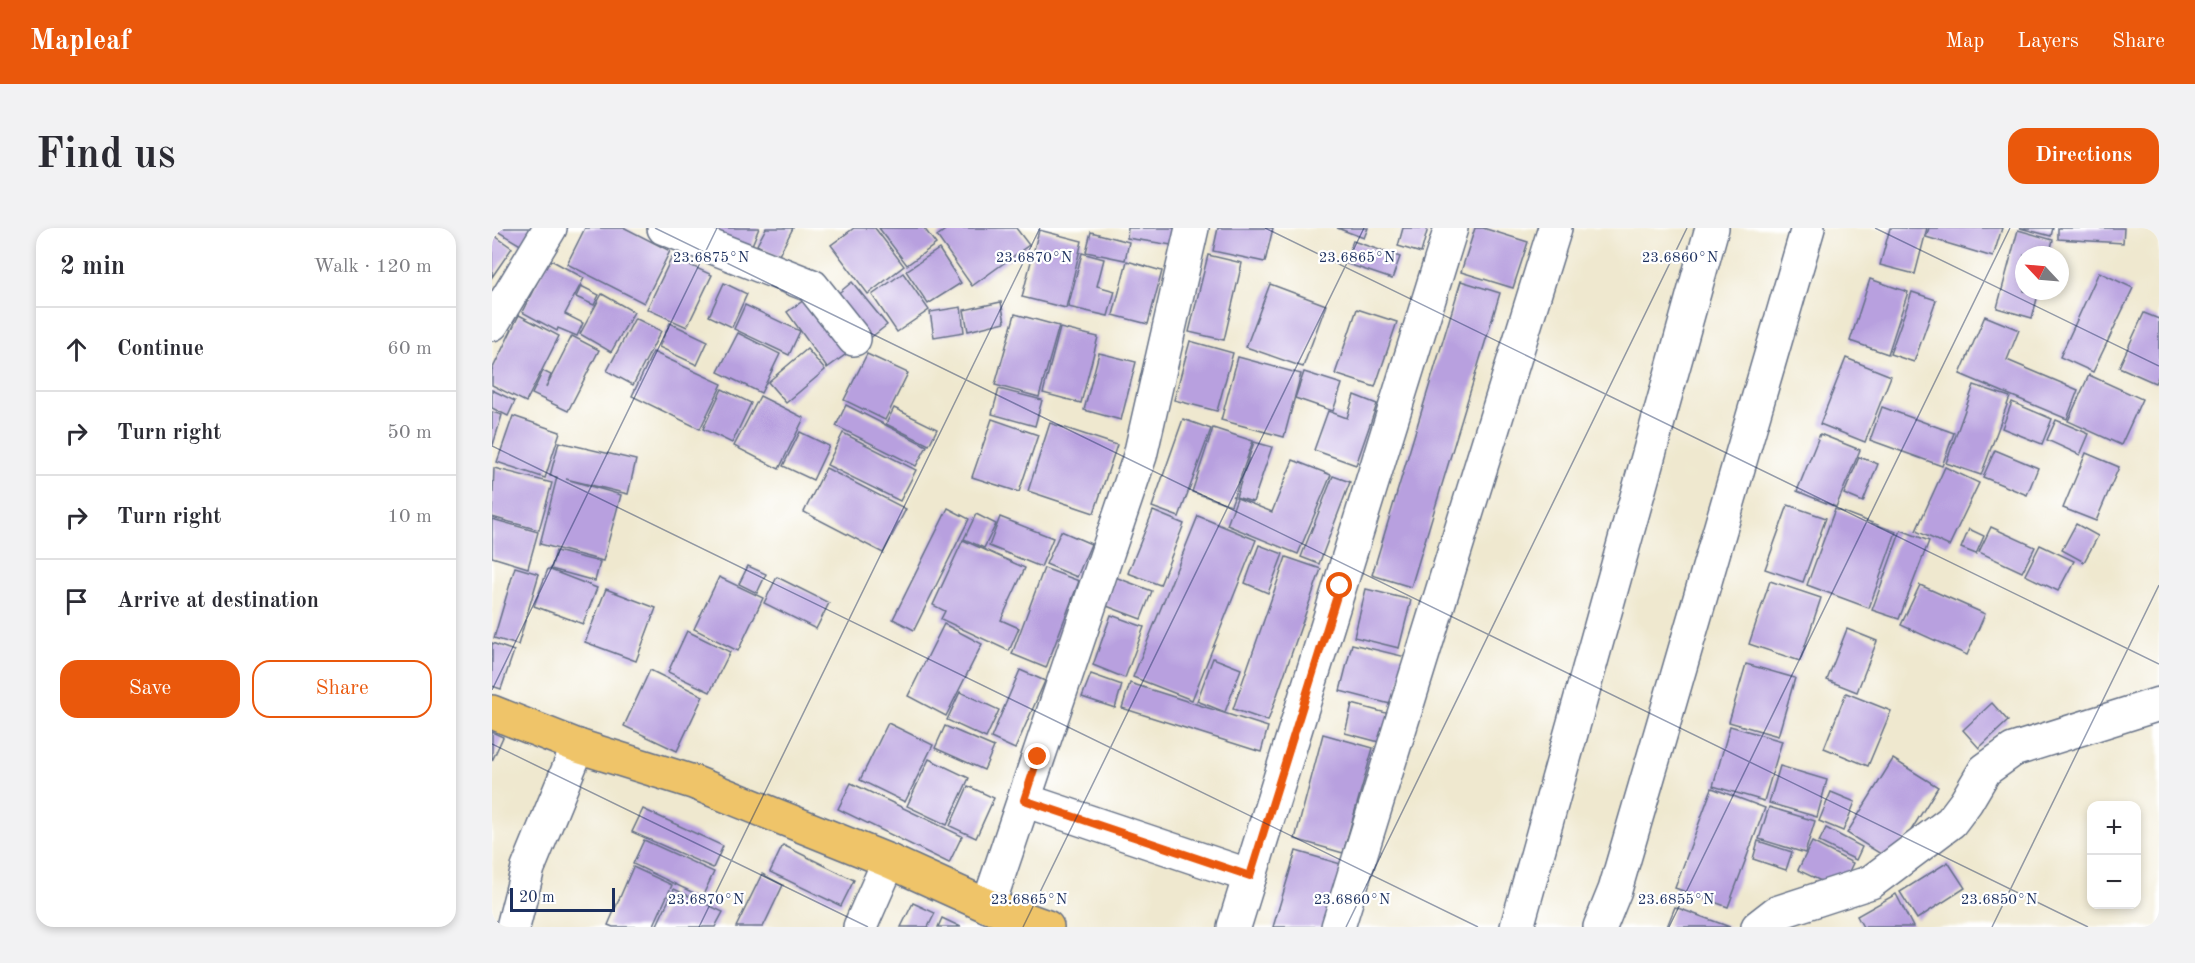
<!DOCTYPE html>
<html lang="en">
<head>
<meta charset="utf-8">
<style>
	:root { --surface:#fff; --page:#f2f2f3; --text:#2b2b33; --muted:#7c7c81; --line:#e1e1e2; --accent:#ea580c }
	body { margin:0; font-family:"Old Standard TT",serif; background:var(--page); color:var(--text) }
	.controls { position:absolute; right:18px; bottom:18px; display:grid; overflow:hidden; border-radius:12px; box-shadow:0 3px 9px #0003 }
	.controls button { width:54px; height:54px; display:grid; place-items:center; padding:0; border:0; border-bottom:2px solid var(--line); background:var(--surface); color:var(--text); font:30px sans-serif }
	.compass { position:absolute; left:1523px; top:18px; width:54px; height:54px; border-radius:50%; background:var(--surface); box-shadow:0 3px 9px #0003; rotate:296deg }
	.scale { position:absolute; left:18px; bottom:15px; width:105px; box-sizing:border-box; padding-left:6px; border:3px solid #1b2f5e; border-top:0; font-size:16px; line-height:21px; white-space:nowrap; color:#1b2f5e; -webkit-text-stroke:4px #fff; paint-order:stroke }
	.stop { position:absolute; width:18px; height:18px; margin:-14px; border:4px solid #ea580c; border-radius:50%; background:#fff }
	.stop.end { background:#ea580c; border-color:#fff; box-shadow:0 2px 6px #0008 }
	.list { margin:0; padding:0; list-style:none }
	h2 { display:flex; justify-content:space-between; align-items:center; height:78px; margin:0; padding:0 24px; font-size:26px }
	h2 small { font-size:20px; font-weight:400; color:var(--muted) }
	.list li { display:grid; grid-template-columns:39px 1fr auto; gap:18px; align-items:center; box-sizing:border-box; height:84px; padding:0 24px; border-top:2px solid var(--line) }
	.list b { display:block; font-size:22px; white-space:nowrap }
	.list em { font-size:20px; font-style:normal; color:var(--muted) }
	.actions { display:flex; gap:12px; padding:18px 24px }
	.actions a { flex:1; padding:14px 0; border:2px solid var(--accent); border-radius:18px; text-align:center; font-size:21px; color:var(--accent) }
	.actions .main { background:var(--accent); color:#fff }
	.icon { flex:none; width:33px; height:33px; fill:none; stroke:currentColor; stroke-width:2; stroke-linecap:round; stroke-linejoin:round }
	.map { position:relative; flex:none; width:1667px; height:699px; overflow:hidden; border-radius:18px }
	header { display:flex; align-items:center; gap:36px; box-sizing:border-box; height:84px; padding:0 30px; background:var(--accent); color:#fff }
	header strong { font-size:28px }
	nav { display:flex; gap:33px; margin-inline-start:auto; font-size:21px }
	.intro { display:flex; align-items:center; justify-content:space-between; box-sizing:border-box; height:144px; padding:0 36px }
	h1 { margin:0; font-size:42px }
	.button { padding:15px 27px; border-radius:18px; background:var(--accent); color:#fff; font-size:21px; font-weight:700 }
	main { display:flex; gap:36px; padding:0 36px }
	aside { flex:1; background:var(--surface); border-radius:18px; box-shadow:0 3px 9px #0003 }
	.map>svg:first-child { display:block }
	.building { fill:#b8a0df }
	.lines { fill:none; stroke-linecap:round; stroke-linejoin:round }
	.minor-casing { stroke:#657086; stroke-width:36 }
	.major-casing { stroke:#657086; stroke-width:36 }
	.minor { stroke:#fff; stroke-width:33 }
	.major { stroke:#efc469; stroke-width:33 }
	.route { stroke:#ea580c; stroke-width:8 }
	.ticks { fill:none; stroke:#1b2f5e; stroke-width:1.5; stroke-opacity:0.45 }
	.ticks-label { font-size:15px; text-anchor:middle; fill:#1b2f5e; stroke:#fff; stroke-width:4.5; stroke-linejoin:round; paint-order:stroke }
</style>
</head>
<body>
<header>
<strong>Mapleaf</strong>
<nav><a>Map</a><a>Layers</a><a>Share</a></nav>
</header>
<div class="intro"><h1>Find us</h1><a class="button">Directions</a></div>
<main>
<aside>
<h2>2 min<small>Walk · 120 m</small></h2>
<ul class="list">
<li><svg class="icon" aria-label="ahead" viewBox="0 0 24 24"><path d="M12 20V5M6 11l6-6 6 6"/></svg><div><b>Continue</b></div><em>60 m</em></li>
<li><svg class="icon" aria-label="right" viewBox="0 0 24 24"><path d="M7 20v-9h11M14 6l5 5-5 5"/></svg><div><b>Turn right</b></div><em>50 m</em></li>
<li><svg class="icon" aria-label="right" viewBox="0 0 24 24"><path d="M7 20v-9h11M14 6l5 5-5 5"/></svg><div><b>Turn right</b></div><em>10 m</em></li>
<li><svg class="icon" aria-label="arrive" viewBox="0 0 24 24"><path d="M6 21V4h12l-3 4 3 4H6"/></svg><div><b>Arrive at destination</b></div></li>
</ul>
<div class="actions"><a class="main">Save</a><a>Share</a></div>
</aside>
<div class="map">
<svg width="1667" height="699" viewBox="0 0 1667 699">
	<rect width="100%" height="100%" fill="#fff"/>
	<filter id="ink" filterUnits="userSpaceOnUse"><feTurbulence type="fractalNoise" baseFrequency=".0167" numOctaves="2"/><feDisplacementMap in="SourceGraphic" scale="12" xChannelSelector="R" yChannelSelector="G"/><feConvolveMatrix kernelMatrix="1 2 1 2 8 2 1 2 1" color-interpolation-filters="sRGB"/></filter>
	<filter id="wash" filterUnits="userSpaceOnUse"><feTurbulence type="fractalNoise" baseFrequency=".008" numOctaves="4" result="noise"/><feDisplacementMap in="SourceGraphic" scale="24" xChannelSelector="R" yChannelSelector="G"/><feGaussianBlur stdDeviation="1.35" result="paint"/><feColorMatrix in="noise" values="0 0 0 0 0 0 0 0 0 0 0 0 0 0 0 0 0 1.4 0 .05"/><feComposite in="paint" operator="in"/></filter>
	<g filter="url(#wash)">
		<rect width="100%" height="100%" fill="#efe8cf"/>
		<g id="blocks">
			<g class="building">
				<path d="M 0,0 L 40,0 L 30,18 Z"/>
				<path d="M 93,0 L 133,0 L 178,23 L 152,75 L 75,36 Z"/>
				<path d="M 202,0 L 267,0 L 258,22 Z"/>
				<path d="M 274,0 L 301,0 L 286,29 L 265,17 Z"/>
				<path d="M 362,0 L 383,0 L 412,38 L 376,66 L 339,17 Z"/>
				<path d="M 387,0 L 432,0 L 444,16 L 415,37 Z"/>
				<path d="M 456,0 L 524,0 L 537,17 L 480,58 L 445,8 Z"/>
				<path d="M 636,0 L 689,0 L 686,18 L 635,10 Z"/>
				<path d="M 726,0 L 781,0 L 773,34 L 721,23 Z"/>
				<path d="M 845,0 L 876,0 L 872,10 Z"/>
				<path d="M 911,0 L 936,0 L 929,25 L 906,18 Z"/>
				<path d="M 983,0 L 991,0 L 1036,14 L 1021,60 L 969,44 Z"/>
				<path d="M 1398,0 L 1435,0 L 1423,46 L 1388,37 Z"/>
				<path d="M 1437,0 L 1510,0 L 1501,29 L 1434,9 Z"/>
				<path d="M 1528,0 L 1561,0 L 1559,8 Z"/>
				<path d="M 1566,0 L 1632,0 L 1631,15 L 1566,11 Z"/>
				<path d="M 547,2 L 590,13 L 574,80 L 530,69 Z"/>
				<path d="M 1526,2 L 1561,12 L 1557,27 L 1532,27 L 1532,63 L 1547,63 L 1540,90 L 1505,80 Z"/>
				<path d="M 599,4 L 637,14 L 633,32 L 594,24 Z"/>
				<path d="M 0,6 L 20,20 L 0,49 Z"/>
				<path d="M 861,13 L 908,29 L 900,51 L 853,35 Z"/>
				<path d="M 447,21 L 469,55 L 436,76 L 414,43 Z"/>
				<path d="M 590,25 L 612,31 L 605,58 L 623,63 L 616,88 L 576,79 Z"/>
				<path d="M 716,27 L 750,35 L 732,112 L 697,104 Z"/>
				<path d="M 180,29 L 220,47 L 195,99 L 155,81 Z"/>
				<path d="M 57,31 L 92,50 L 73,86 L 91,95 L 85,108 L 66,100 L 65,103 L 30,84 Z"/>
				<path d="M 635,33 L 670,43 L 656,96 L 621,87 Z"/>
				<path d="M 1607,44 L 1641,60 L 1601,144 L 1568,129 Z"/>
				<path d="M 411,45 L 437,82 L 405,104 L 380,67 Z"/>
				<path d="M 1378,51 L 1416,64 L 1396,126 L 1358,113 Z"/>
				<path d="M 969,53 L 1008,65 L 919,359 L 880,347 Z"/>
				<path d="M 360,54 L 395,97 L 377,111 L 343,68 Z"/>
				<path d="M 232,55 L 255,66 L 240,99 L 217,88 Z"/>
				<path d="M 778,56 L 834,77 L 811,139 L 754,119 Z"/>
				<path d="M 89,58 L 107,67 L 102,77 L 84,69 Z"/>
				<path d="M 1420,64 L 1444,72 L 1422,134 L 1398,126 Z"/>
				<path d="M 110,66 L 142,84 L 119,124 L 88,106 Z"/>
				<path d="M 318,68 L 357,124 L 335,140 L 295,84 Z"/>
				<path d="M 509,74 L 513,94 L 476,103 L 472,82 Z"/>
				<path d="M 253,77 L 308,103 L 297,127 L 242,101 Z"/>
				<path d="M 469,79 L 472,104 L 442,109 L 438,84 Z"/>
				<path d="M 865,81 L 905,94 L 883,159 L 843,146 Z"/>
				<path d="M 1652,85 L 1667,91 L 1667,147 L 1663,155 L 1627,139 Z"/>
				<path d="M 523,86 L 567,98 L 547,169 L 503,157 Z"/>
				<path d="M 27,87 L 67,108 L 34,174 L 0,157 L 0,142 Z"/>
				<path d="M 1493,88 L 1527,102 L 1515,132 L 1586,162 L 1575,191 L 1468,146 Z"/>
				<path d="M 143,90 L 169,103 L 141,157 L 115,143 Z"/>
				<path d="M 178,95 L 216,113 L 205,137 L 167,119 Z"/>
				<path d="M 568,100 L 606,109 L 589,175 L 551,165 Z"/>
				<path d="M 246,105 L 288,126 L 269,165 L 226,144 Z"/>
				<path d="M 80,108 L 107,122 L 76,183 L 40,166 L 51,143 L 59,147 L 54,159 Z"/>
				<path d="M 698,113 L 741,125 L 725,183 L 682,172 Z"/>
				<path d="M 315,121 L 333,142 L 294,175 L 276,154 Z"/>
				<path d="M 161,124 L 230,156 L 208,201 L 140,168 Z"/>
				<path d="M 607,125 L 644,134 L 629,192 L 592,182 Z"/>
				<path d="M 375,126 L 416,145 L 393,192 L 352,172 Z"/>
				<path d="M 746,129 L 809,146 L 792,209 L 729,192 Z"/>
				<path d="M 1354,130 L 1399,148 L 1373,214 L 1328,196 Z"/>
				<path d="M 812,144 L 850,156 L 841,183 L 803,170 Z"/>
				<path d="M 1597,147 L 1650,171 L 1629,217 L 1576,193 Z"/>
				<path d="M 1482,157 L 1518,169 L 1489,247 L 1454,235 Z"/>
				<path d="M 230,161 L 259,175 L 240,215 L 211,201 Z"/>
				<path d="M 507,161 L 550,172 L 543,198 L 500,186 Z"/>
				<path d="M 0,162 L 23,173 L 16,188 L 0,180 Z"/>
				<path d="M 862,167 L 885,176 L 864,237 L 822,222 L 836,183 L 855,190 Z"/>
				<path d="M 268,168 L 312,190 L 287,241 L 242,218 Z"/>
				<path d="M 1520,174 L 1560,191 L 1550,216 L 1510,200 Z"/>
				<path d="M 354,177 L 435,218 L 424,238 L 344,198 Z"/>
				<path d="M 1390,179 L 1462,205 L 1450,238 L 1378,212 Z"/>
				<path d="M 402,180 L 445,201 L 437,217 L 394,196 Z"/>
				<path d="M 0,184 L 10,187 L 1,217 L 0,217 Z"/>
				<path d="M 21,188 L 68,204 L 53,250 L 5,234 Z"/>
				<path d="M 500,191 L 546,207 L 527,264 L 480,249 Z"/>
				<path d="M 691,191 L 719,201 L 687,289 L 660,279 Z"/>
				<path d="M 1564,192 L 1597,206 L 1588,227 L 1555,212 Z"/>
				<path d="M 558,195 L 625,217 L 602,285 L 536,263 Z"/>
				<path d="M 721,200 L 761,213 L 742,268 L 740,268 L 742,269 L 739,277 L 700,264 Z"/>
				<path d="M 308,204 L 337,218 L 321,252 L 291,238 Z"/>
				<path d="M 351,205 L 424,242 L 408,273 L 335,237 Z"/>
				<path d="M 1328,206 L 1368,222 L 1344,279 L 1305,263 Z"/>
				<path d="M 67,214 L 144,232 L 136,266 L 74,251 L 129,267 L 111,333 L 48,316 L 65,249 L 58,248 Z"/>
				<path d="M 762,214 L 780,219 L 761,274 L 744,269 Z"/>
				<path d="M 1503,222 L 1546,240 L 1535,267 L 1491,249 Z"/>
				<path d="M 1594,225 L 1627,239 L 1604,293 L 1571,280 Z"/>
				<path d="M 1367,229 L 1386,236 L 1371,274 L 1352,266 Z"/>
				<path d="M 801,232 L 839,247 L 806,326 L 735,297 L 745,270 L 780,284 Z"/>
				<path d="M 1453,239 L 1487,255 L 1457,318 L 1424,303 Z"/>
				<path d="M 2,240 L 60,255 L 47,302 L 0,289 Z"/>
				<path d="M 334,240 L 414,281 L 391,325 L 312,284 Z"/>
				<path d="M 841,248 L 858,254 L 827,336 L 809,329 Z"/>
				<path d="M 1296,277 L 1334,290 L 1311,354 L 1273,341 Z"/>
				<path d="M 456,280 L 477,291 L 422,402 L 401,391 Z"/>
				<path d="M 1343,281 L 1404,304 L 1377,380 L 1315,357 Z"/>
				<path d="M 661,283 L 692,296 L 668,357 L 636,345 Z"/>
				<path d="M 484,286 L 504,296 L 492,320 L 472,311 Z"/>
				<path d="M 706,288 L 764,312 L 700,472 L 641,449 Z"/>
				<path d="M 508,289 L 561,310 L 549,339 L 497,318 Z"/>
				<path d="M 0,291 L 46,304 L 36,340 L 0,329 Z"/>
				<path d="M 1584,296 L 1606,308 L 1592,334 L 1570,322 Z"/>
				<path d="M 1499,299 L 1543,319 L 1530,344 L 1487,324 Z"/>
				<path d="M 1477,301 L 1492,308 L 1484,326 L 1469,320 Z"/>
				<path d="M 1409,302 L 1437,313 L 1407,391 L 1380,382 Z"/>
				<path d="M 569,303 L 599,316 L 585,349 L 554,336 Z"/>
				<path d="M 471,312 L 533,340 L 509,392 L 527,400 L 517,423 L 449,391 L 453,383 L 441,377 Z"/>
				<path d="M 767,317 L 791,326 L 776,365 L 753,355 Z"/>
				<path d="M 1548,317 L 1582,333 L 1566,363 L 1533,347 Z"/>
				<path d="M 64,323 L 108,334 L 103,353 L 59,341 Z"/>
				<path d="M 794,329 L 829,341 L 776,493 L 741,481 Z"/>
				<path d="M 256,338 L 274,346 L 265,365 L 247,356 Z"/>
				<path d="M 23,339 L 47,346 L 26,417 L 2,410 Z"/>
				<path d="M 552,340 L 587,353 L 554,440 L 520,426 Z"/>
				<path d="M 56,341 L 105,360 L 91,396 L 42,378 Z"/>
				<path d="M 227,349 L 271,370 L 246,423 L 202,401 Z"/>
				<path d="M 285,349 L 337,375 L 324,401 L 272,375 Z"/>
				<path d="M 623,349 L 660,363 L 649,391 L 612,377 Z"/>
				<path d="M 1278,353 L 1329,370 L 1308,433 L 1257,416 Z"/>
				<path d="M 1428,357 L 1493,386 L 1475,427 L 1409,397 Z"/>
				<path d="M 114,361 L 164,380 L 144,433 L 93,414 Z"/>
				<path d="M 874,361 L 919,372 L 907,420 L 862,409 Z"/>
				<path d="M 619,387 L 652,399 L 633,450 L 601,437 Z"/>
				<path d="M 452,396 L 490,416 L 454,488 L 416,468 Z"/>
				<path d="M 1355,401 L 1385,413 L 1365,464 L 1335,452 Z"/>
				<path d="M 195,403 L 238,424 L 218,464 L 176,444 Z"/>
				<path d="M 0,415 L 22,423 L 9,461 L 0,458 Z"/>
				<path d="M 860,416 L 914,429 L 902,477 L 848,463 Z"/>
				<path d="M 721,430 L 749,441 L 733,484 L 705,473 Z"/>
				<path d="M 1254,436 L 1303,450 L 1286,508 L 1237,494 Z"/>
				<path d="M 158,442 L 211,468 L 185,523 L 132,498 Z"/>
				<path d="M 528,442 L 553,453 L 523,521 L 499,510 Z"/>
				<path d="M 599,446 L 630,457 L 623,480 L 590,469 Z"/>
				<path d="M 638,455 L 776,499 L 769,524 L 630,480 Z"/>
				<path d="M 468,464 L 507,482 L 494,510 L 455,492 Z"/>
				<path d="M 1354,465 L 1399,483 L 1376,538 L 1332,520 Z"/>
				<path d="M 1500,475 L 1516,493 L 1487,520 L 1471,502 Z"/>
				<path d="M 860,476 L 898,486 L 891,515 L 853,505 Z"/>
				<path d="M 396,495 L 441,517 L 413,574 L 368,552 Z"/>
				<path d="M 453,498 L 502,519 L 492,542 L 443,520 Z"/>
				<path d="M 1238,498 L 1290,513 L 1272,573 L 1221,558 Z"/>
				<path d="M 0,504 L 11,509 L 0,533 Z"/>
				<path d="M 831,506 L 881,520 L 851,625 L 803,611 Z"/>
				<path d="M 437,531 L 477,550 L 455,597 L 415,578 Z"/>
				<path d="M 1401,531 L 1446,559 L 1400,633 L 1355,605 Z"/>
				<path d="M 1288,538 L 1335,552 L 1325,589 L 1277,575 Z"/>
				<path d="M 359,555 L 470,608 L 457,635 L 346,581 Z"/>
				<path d="M 476,558 L 502,570 L 484,610 L 458,598 Z"/>
				<path d="M 1220,560 L 1273,580 L 1236,679 L 1183,660 Z"/>
				<path d="M 1339,564 L 1363,574 L 1351,603 L 1327,593 Z"/>
				<path d="M 1277,579 L 1323,593 L 1313,625 L 1267,611 Z"/>
				<path d="M 151,581 L 231,618 L 221,640 L 140,604 Z"/>
				<path d="M 1334,600 L 1370,619 L 1364,632 L 1327,614 Z"/>
				<path d="M 152,612 L 222,644 L 210,669 L 141,636 Z"/>
				<path d="M 1266,613 L 1300,624 L 1294,642 L 1261,631 Z"/>
				<path d="M 1320,614 L 1361,635 L 1348,662 L 1306,642 Z"/>
				<path d="M 291,617 L 362,652 L 349,678 L 278,644 Z"/>
				<path d="M 804,623 L 852,637 L 833,699 L 781,699 Z"/>
				<path d="M 1456,634 L 1473,660 L 1425,691 L 1408,664 Z"/>
				<path d="M 141,639 L 180,657 L 161,699 L 121,699 L 116,697 Z"/>
				<path d="M 270,646 L 291,657 L 271,699 L 244,699 Z"/>
				<path d="M 182,661 L 231,684 L 223,699 L 164,699 Z"/>
				<path d="M 1404,666 L 1421,699 L 1371,699 L 1365,688 Z"/>
				<path d="M 421,675 L 443,685 L 436,699 L 409,699 Z"/>
				<path d="M 1183,679 L 1238,699 L 1175,699 Z"/>
				<path d="M 450,690 L 469,699 L 446,699 Z"/>
			</g>
		</g>
	</g>
	<g filter="url(#ink)">
		<use href="#blocks" fill-opacity="0" stroke="#657086" stroke-width="1.5"/>
		<g class="lines">
			<g class="minor-casing">
				<g id="minor">
					<path d="M 172,0 L 320,58 L 362,111"/>
					<path d="M 0,96 L 58,0"/>
					<path d="M 532,572 L 758,648"/>
					<path d="M 496,678 L 648,228 L 700,0"/>
					<path d="M 21,699 L 36,640 L 86,518"/>
					<path d="M 368,699 L 397,633"/>
					<path d="M 742,699 L 959,0"/>
					<path d="M 846,699 L 1063,0"/>
					<path d="M 1025,699 L 1220,0"/>
					<path d="M 1108,699 L 1123,662 L 1316,0"/>
					<path d="M 1266,699 L 1284,685 L 1379,654 L 1459,594 L 1474,574 L 1493,542 L 1521,522 L 1667,476"/>
				</g>
			</g>
			<g class="major-casing">
				<path id="major" d="M 0,484 L 86,518 L 201,554 L 397,633 L 496,678 L 555,699"/>
			</g>
			<use href="#minor" class="minor"/>
			<use href="#major" class="major"/>
		</g>
	</g>
	<g class="lines" filter="url(#ink)">
		<path class="route" d="M 546,529 L 532,572 L 758,648 L 848,358"/>
	</g>
	<path class="ticks" d="M 163,0 L 1596,699M 773,0 L 1667,436M 1383,0 L 1667,138M 0,218 L 986,699M 0,462 L 225,0M 0,516 L 376,699M 207,699 L 548,0M 531,699 L 872,0M 854,699 L 1195,0M 1177,699 L 1518,0M 1500,699 L 1667,357"/>
	<g class="ticks-label">
		<text x="219" y="34">23.6875°N</text>
		<text x="542" y="34">23.6870°N</text>
		<text x="865" y="34">23.6865°N</text>
		<text x="1188" y="34">23.6860°N</text>
		<text x="214" y="676">23.6870°N</text>
		<text x="537" y="676">23.6865°N</text>
		<text x="860" y="676">23.6860°N</text>
		<text x="1184" y="676">23.6855°N</text>
		<text x="1507" y="676">23.6850°N</text>
	</g>
</svg>
<div class="controls">
<button>+</button>
<button>−</button>
</div>
<svg class="compass" viewBox="-18 -18 36 36"><path d="M0-13l5 13h-10z" fill="#e53935"/><path d="M0 13l5-13h-10z" fill="#7c7c81"/></svg>
<div class="scale">20 m</div>
<div class="stop" style="left:848px;top:358px"></div>
<div class="stop end" style="left:546px;top:529px"></div>
</div>
</main>
</body>
</html>
